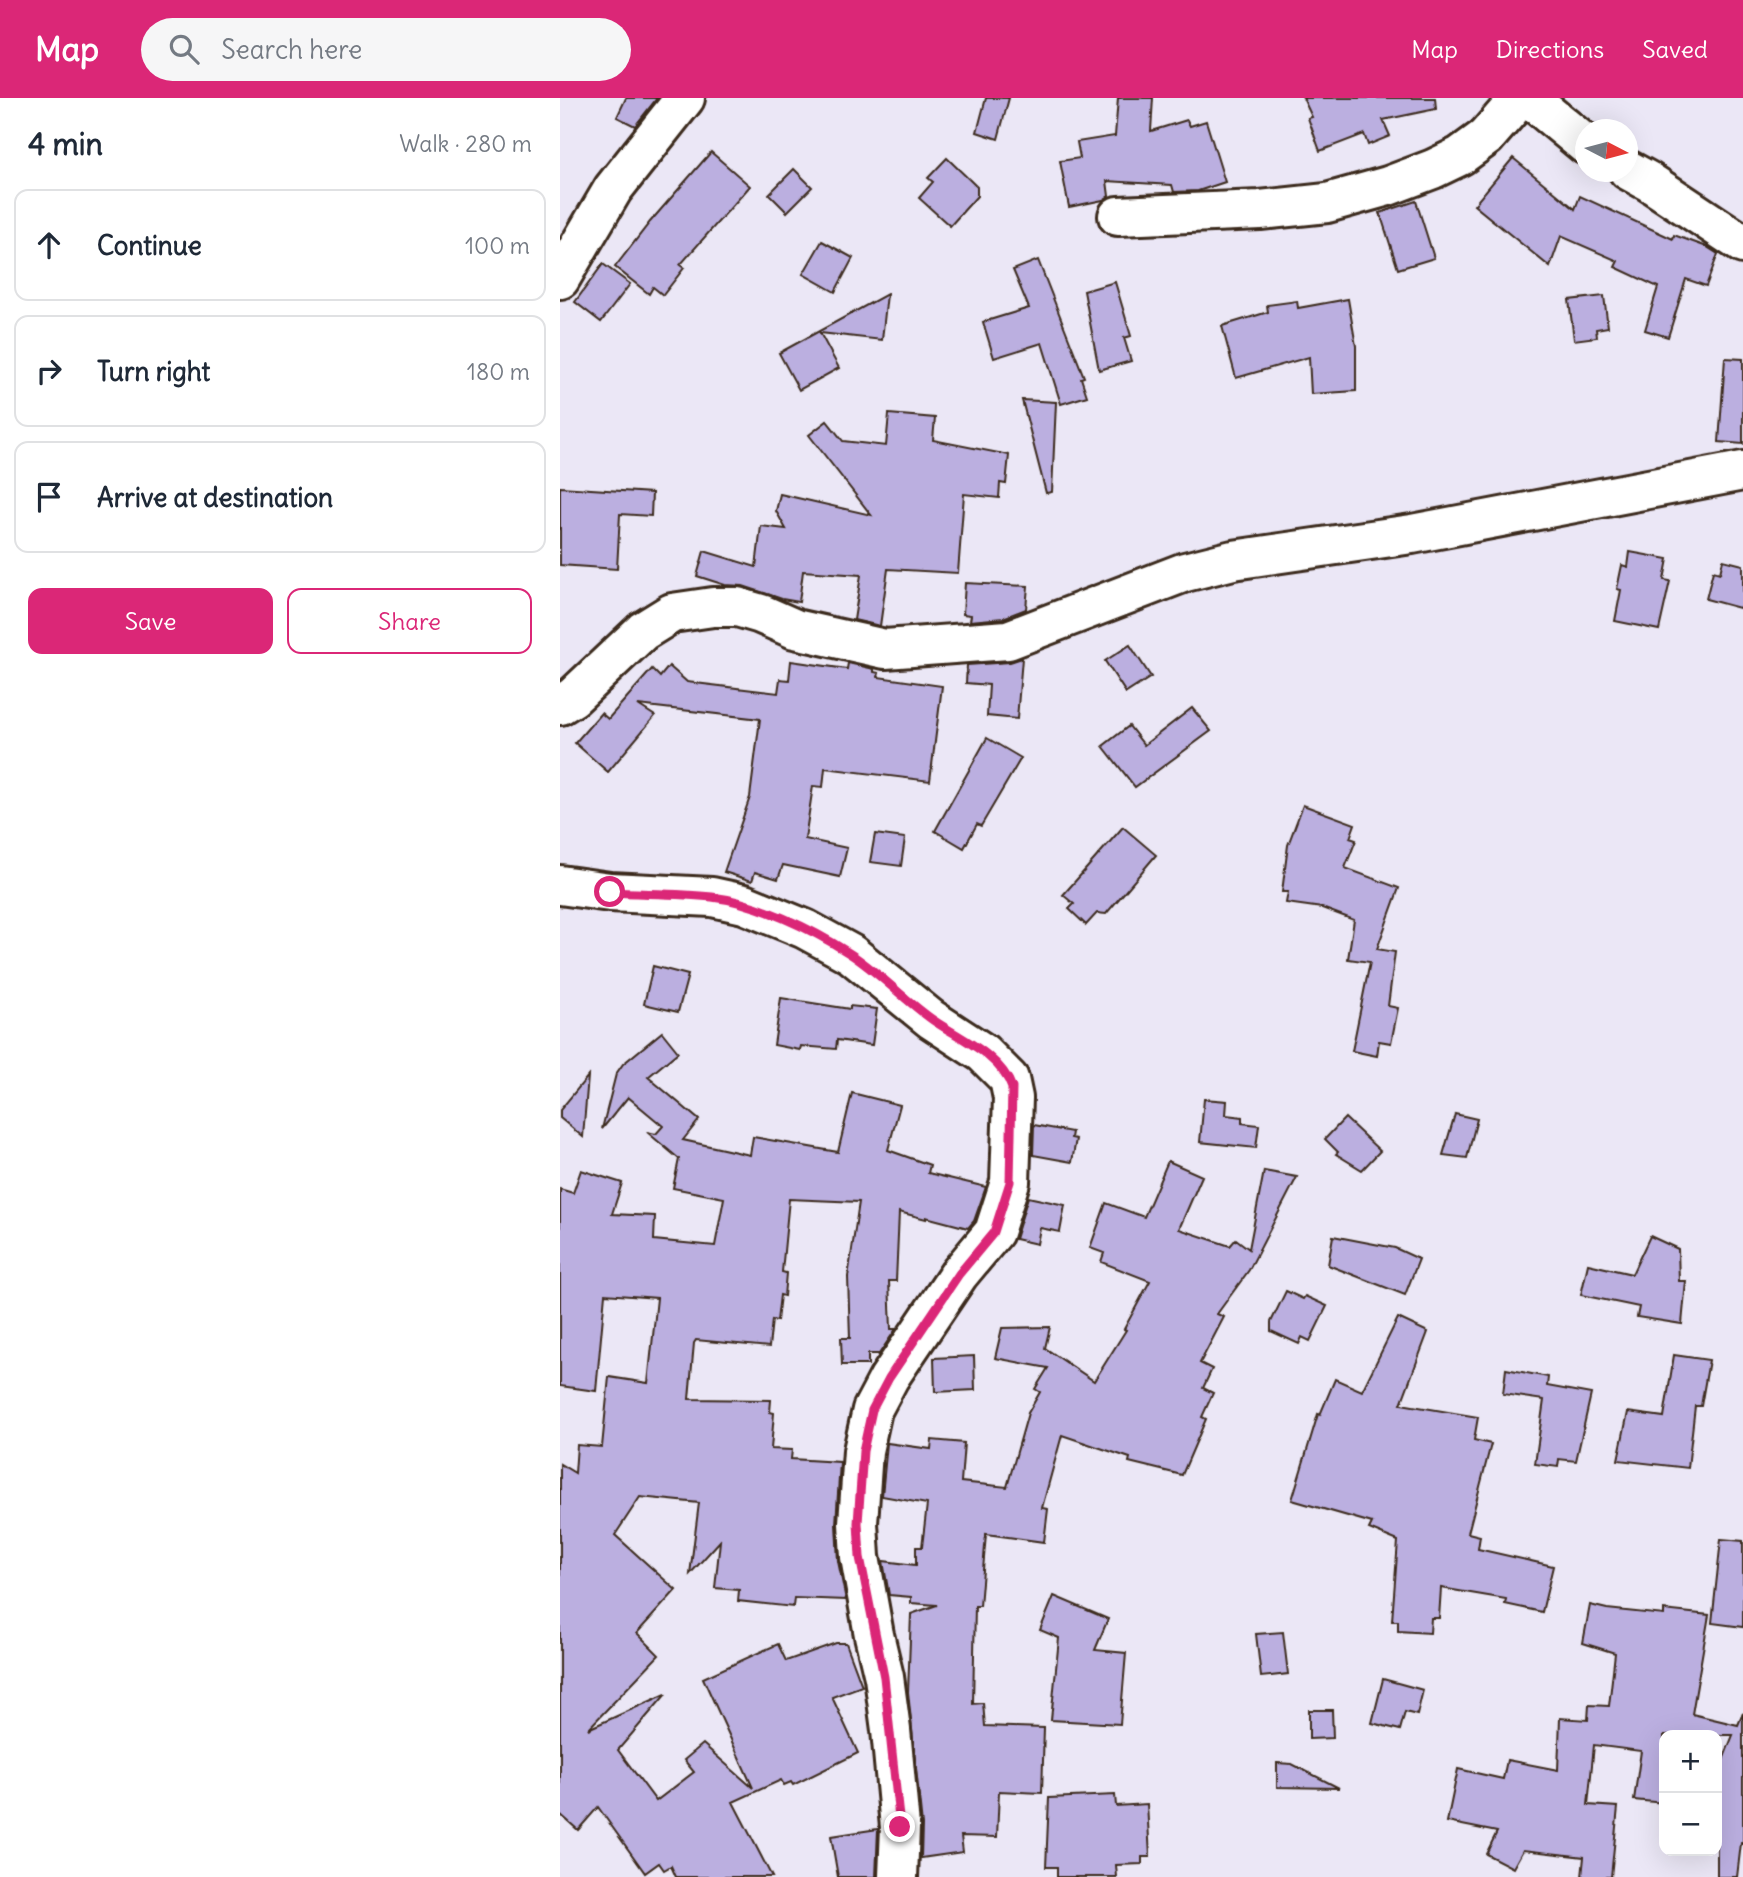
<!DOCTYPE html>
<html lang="en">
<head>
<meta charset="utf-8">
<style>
	:root { --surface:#fff; --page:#f6f6f7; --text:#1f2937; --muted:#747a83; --line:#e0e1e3; --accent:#db2777 }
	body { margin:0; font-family:Delius,sans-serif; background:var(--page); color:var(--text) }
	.controls { position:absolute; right:21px; bottom:21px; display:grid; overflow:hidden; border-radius:14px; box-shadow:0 7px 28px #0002 }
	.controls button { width:63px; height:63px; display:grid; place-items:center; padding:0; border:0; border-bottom:2px solid var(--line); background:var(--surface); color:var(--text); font:35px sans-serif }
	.compass { position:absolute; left:1015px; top:21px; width:63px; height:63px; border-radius:50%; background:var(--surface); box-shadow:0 7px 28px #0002; rotate:96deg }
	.stop { position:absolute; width:21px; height:21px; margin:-16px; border:5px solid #db2777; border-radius:50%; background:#fff }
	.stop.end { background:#db2777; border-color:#fff; box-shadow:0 2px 7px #0008 }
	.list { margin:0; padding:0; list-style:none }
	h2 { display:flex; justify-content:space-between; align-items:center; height:91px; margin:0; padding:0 28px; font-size:30px }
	h2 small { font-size:23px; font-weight:400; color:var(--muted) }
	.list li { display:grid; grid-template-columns:46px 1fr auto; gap:21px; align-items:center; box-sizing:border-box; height:112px; margin:0 14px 14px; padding:0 14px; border:2px solid var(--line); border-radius:14px }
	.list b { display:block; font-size:26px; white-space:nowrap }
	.list em { font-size:23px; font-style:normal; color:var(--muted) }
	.actions { display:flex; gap:14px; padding:21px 28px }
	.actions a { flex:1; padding:16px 0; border:2px solid var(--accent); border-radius:14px; text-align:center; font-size:24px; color:var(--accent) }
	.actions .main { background:var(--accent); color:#fff }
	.icon { flex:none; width:38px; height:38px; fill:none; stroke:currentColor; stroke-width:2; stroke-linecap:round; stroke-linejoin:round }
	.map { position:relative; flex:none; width:1183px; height:1779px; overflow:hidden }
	header { display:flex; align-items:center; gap:42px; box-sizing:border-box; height:98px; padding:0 35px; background:var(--accent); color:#fff }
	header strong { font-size:33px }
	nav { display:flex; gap:38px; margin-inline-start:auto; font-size:24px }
	.search { width:490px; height:63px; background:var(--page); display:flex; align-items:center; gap:18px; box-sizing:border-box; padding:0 24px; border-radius:38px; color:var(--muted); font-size:26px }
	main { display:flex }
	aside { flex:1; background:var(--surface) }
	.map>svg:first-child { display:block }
	.building { fill:#bbafe0; stroke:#3b2a1e; stroke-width:2 }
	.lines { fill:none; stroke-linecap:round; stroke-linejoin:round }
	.minor-casing { stroke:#3b2a1e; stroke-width:44 }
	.minor { stroke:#fff; stroke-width:38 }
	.route { stroke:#db2777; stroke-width:9 }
</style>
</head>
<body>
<header>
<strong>Map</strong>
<div class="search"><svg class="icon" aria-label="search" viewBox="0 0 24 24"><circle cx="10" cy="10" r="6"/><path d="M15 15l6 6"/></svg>Search here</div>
<nav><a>Map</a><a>Directions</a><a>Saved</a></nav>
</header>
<main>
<aside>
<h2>4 min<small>Walk · 280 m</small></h2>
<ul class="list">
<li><svg class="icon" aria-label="ahead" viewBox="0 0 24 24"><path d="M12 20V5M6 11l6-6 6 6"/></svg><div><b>Continue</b></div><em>100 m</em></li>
<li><svg class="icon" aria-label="right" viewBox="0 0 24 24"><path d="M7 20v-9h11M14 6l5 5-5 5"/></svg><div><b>Turn right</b></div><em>180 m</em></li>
<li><svg class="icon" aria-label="arrive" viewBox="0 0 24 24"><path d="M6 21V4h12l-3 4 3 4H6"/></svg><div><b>Arrive at destination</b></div></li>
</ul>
<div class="actions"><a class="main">Save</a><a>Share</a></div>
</aside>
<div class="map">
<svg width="1183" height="1779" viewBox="0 0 1183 1779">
	<rect width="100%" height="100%" fill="#ebe7f6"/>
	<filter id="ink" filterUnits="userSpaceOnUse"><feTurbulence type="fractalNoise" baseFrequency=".0143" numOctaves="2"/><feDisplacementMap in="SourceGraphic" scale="14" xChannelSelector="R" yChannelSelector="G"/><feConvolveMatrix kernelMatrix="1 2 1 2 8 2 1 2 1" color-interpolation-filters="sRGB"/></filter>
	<g filter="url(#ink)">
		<g class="building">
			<path d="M 66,0 L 97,0 L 75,28 L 57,19 Z"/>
			<path d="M 426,0 L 449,0 L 438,41 L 417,34 Z"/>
			<path d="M 558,0 L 593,0 L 591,33 L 627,22 L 630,28 L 646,23 L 665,84 L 638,93 L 614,94 L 612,87 L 547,83 L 549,98 L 543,102 L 509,109 L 500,63 L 520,60 L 517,44 L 555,38 Z"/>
			<path d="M 743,0 L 875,0 L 876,11 L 823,22 L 830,38 L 808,47 L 804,36 L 760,53 L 748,20 L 752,19 Z"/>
			<path d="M 151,54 L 190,88 L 120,167 L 124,170 L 103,197 L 93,189 L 89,196 L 55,169 L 90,124 Z"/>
			<path d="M 387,60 L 417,89 L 417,98 L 390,128 L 359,100 L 373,84 L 368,80 Z"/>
			<path d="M 953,60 L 1015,111 L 1020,98 L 1113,141 L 1114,137 L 1147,149 L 1158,156 L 1146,188 L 1126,181 L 1108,239 L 1085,232 L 1098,189 L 1055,169 L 1058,163 L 1001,138 L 990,169 L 914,107 Z"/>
			<path d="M 234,71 L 252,89 L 227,114 L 209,96 Z"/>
			<path d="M 856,103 L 874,160 L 838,171 L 820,115 Z"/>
			<path d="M 262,143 L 293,160 L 275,194 L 243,176 Z"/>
			<path d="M 478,162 L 524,279 L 521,280 L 527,298 L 501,306 L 482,245 L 434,260 L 423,224 L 469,210 L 453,172 Z"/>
			<path d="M 43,166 L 70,186 L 41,224 L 15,204 Z"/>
			<path d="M 555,184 L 571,238 L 564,240 L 571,263 L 539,272 L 524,193 Z"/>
			<path d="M 327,196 L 322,242 L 260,235 L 279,270 L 239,292 L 219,255 Z"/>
			<path d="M 1044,198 L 1048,229 L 1036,231 L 1037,239 L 1014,242 L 1009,202 Z"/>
			<path d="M 788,201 L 796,248 L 796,293 L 751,296 L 749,259 L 676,280 L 662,228 L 708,214 L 707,207 L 737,203 L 738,210 Z"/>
			<path d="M 1165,260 L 1183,261 L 1183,346 L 1159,344 Z"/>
			<path d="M 462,302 L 496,304 L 492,394 L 486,395 Z"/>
			<path d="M 329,316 L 375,320 L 373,342 L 449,357 L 446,386 L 440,385 L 439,400 L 404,396 L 398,475 L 328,471 L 320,528 L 294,522 L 301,477 L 243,473 L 239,504 L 222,501 L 183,488 L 165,487 L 137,478 L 144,453 L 196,469 L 201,428 L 226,431 L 216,413 L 220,396 L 311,417 L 249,337 L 267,323 L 283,343 L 326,348 Z"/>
			<path d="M 0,389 L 92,395 L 91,418 L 60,416 L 57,471 L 0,467 Z"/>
			<path d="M 1070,454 L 1108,461 L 1104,482 L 1110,483 L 1099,532 L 1055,523 L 1061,492 L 1057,491 L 1062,467 L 1068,469 Z"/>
			<path d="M 1163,462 L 1183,467 L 1183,511 L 1146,501 L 1153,473 L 1160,475 Z"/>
			<path d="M 405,485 L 468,488 L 466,511 L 443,520 L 410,523 L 411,517 L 403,516 Z"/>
			<path d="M 570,547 L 591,579 L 566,595 L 545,563 Z"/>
			<path d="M 462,560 L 457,621 L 427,618 L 429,587 L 406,585 L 407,567 L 450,564 Z"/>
			<path d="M 231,563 L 287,571 L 288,565 L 314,571 L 314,574 L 319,575 L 318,579 L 382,588 L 370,683 L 265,670 L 263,689 L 253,688 L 245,741 L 287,750 L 280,779 L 223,767 L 218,781 L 195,774 L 192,783 L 164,774 L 190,699 L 200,621 L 78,607 L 95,618 L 48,674 L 15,645 L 41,615 L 48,621 L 92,571 L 100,579 L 109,568 L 127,584 L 218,595 L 220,581 L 229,582 Z"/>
			<path d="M 632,610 L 651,633 L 575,689 L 543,648 L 569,628 L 584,647 Z"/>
			<path d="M 427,640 L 461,660 L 421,728 L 417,726 L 404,750 L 375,733 Z"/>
			<path d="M 743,707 L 795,726 L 790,740 L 796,742 L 785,770 L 839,790 L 817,851 L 835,854 L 828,908 L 838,910 L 831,945 L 819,943 L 817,958 L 792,953 L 810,864 L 788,861 L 794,822 L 762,810 L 726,805 L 728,794 L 722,794 L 728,747 Z"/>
			<path d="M 563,729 L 596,757 L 546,816 L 537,815 L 526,827 L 509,811 L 514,806 L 503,797 Z"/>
			<path d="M 315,736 L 345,740 L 341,768 L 310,764 Z"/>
			<path d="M 93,868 L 128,877 L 118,914 L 84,906 Z"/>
			<path d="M 221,900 L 290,911 L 290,908 L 317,911 L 312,947 L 277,942 L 276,951 L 241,948 L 240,952 L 214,947 Z"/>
			<path d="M 102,934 L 118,954 L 88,979 L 139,1022 L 123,1042 L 190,1057 L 193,1039 L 278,1054 L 292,995 L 340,1007 L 328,1052 L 370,1067 L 368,1075 L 426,1089 L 414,1123 L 408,1130 L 366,1119 L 366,1121 L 339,1114 L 336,1183 L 329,1183 L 331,1231 L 336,1231 L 319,1256 L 308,1256 L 308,1267 L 282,1267 L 281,1240 L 290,1240 L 288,1179 L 299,1104 L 229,1101 L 222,1174 L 226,1175 L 224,1198 L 220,1197 L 217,1223 L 212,1222 L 209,1249 L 136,1242 L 134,1245 L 129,1301 L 211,1302 L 210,1314 L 214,1315 L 211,1351 L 232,1352 L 231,1361 L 280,1364 L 276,1426 L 278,1463 L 286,1502 L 234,1500 L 233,1509 L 178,1503 L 179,1492 L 155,1490 L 160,1443 L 130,1476 L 139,1405 L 80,1399 L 55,1437 L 116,1492 L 77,1535 L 99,1557 L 28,1631 L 106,1596 L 58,1652 L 96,1703 L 134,1674 L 124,1662 L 143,1646 L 193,1690 L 143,1580 L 218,1546 L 226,1563 L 276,1545 L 286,1545 L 302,1588 L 272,1599 L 298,1655 L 233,1687 L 231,1684 L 224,1687 L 221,1682 L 173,1704 L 212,1779 L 116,1779 L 111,1768 L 104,1772 L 99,1765 L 85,1775 L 38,1709 L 18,1732 L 0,1716 L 0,1366 L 15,1375 L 17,1347 L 42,1349 L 49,1279 L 88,1285 L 97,1200 L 45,1196 L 36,1293 L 0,1288 L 0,1091 L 13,1095 L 21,1072 L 62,1085 L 52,1116 L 95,1118 L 94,1142 L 155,1148 L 164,1100 L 113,1090 L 119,1061 L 87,1034 L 96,1036 L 103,1028 L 68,999 L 42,1031 L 56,976 L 63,966 Z"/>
			<path d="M 28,978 L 23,1039 L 0,1020 L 0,1012 Z"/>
			<path d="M 644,1001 L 667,1003 L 666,1017 L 682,1019 L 682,1025 L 699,1027 L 696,1050 L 640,1044 Z"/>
			<path d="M 895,1016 L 917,1021 L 907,1060 L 883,1057 Z"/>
			<path d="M 785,1020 L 820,1053 L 802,1072 L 776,1056 L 778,1054 L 765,1041 Z"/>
			<path d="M 474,1027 L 512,1034 L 511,1040 L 516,1041 L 512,1064 L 473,1057 Z"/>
			<path d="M 608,1063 L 642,1078 L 619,1131 L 670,1148 L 676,1141 L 689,1151 L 704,1073 L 737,1079 L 689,1172 L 657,1216 L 664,1219 L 640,1265 L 652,1271 L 643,1290 L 653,1295 L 642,1319 L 646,1321 L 622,1377 L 569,1364 L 570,1360 L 502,1337 L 482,1410 L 488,1411 L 484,1444 L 426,1436 L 420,1508 L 415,1508 L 413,1606 L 423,1605 L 425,1628 L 484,1630 L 482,1695 L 439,1693 L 437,1739 L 401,1738 L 403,1754 L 361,1760 L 362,1727 L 348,1594 L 351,1516 L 377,1507 L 351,1505 L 351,1499 L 329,1497 L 323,1463 L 356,1467 L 356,1449 L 362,1449 L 367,1406 L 322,1398 L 327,1345 L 371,1351 L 372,1342 L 404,1345 L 401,1384 L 447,1389 L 468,1315 L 480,1294 L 475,1291 L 488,1270 L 435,1260 L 442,1230 L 490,1229 L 485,1250 L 534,1283 L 566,1232 L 564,1231 L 590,1183 L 541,1164 L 544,1155 L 530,1150 L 546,1105 L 584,1119 Z"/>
			<path d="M 468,1099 L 505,1107 L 500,1134 L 480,1130 L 477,1146 L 455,1141 Z"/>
			<path d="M 773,1138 L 835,1150 L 859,1161 L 845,1197 L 768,1167 Z"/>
			<path d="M 1090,1138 L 1118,1151 L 1119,1183 L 1126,1183 L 1122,1226 L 1077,1219 L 1079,1209 L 1021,1197 L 1028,1166 L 1072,1176 Z"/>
			<path d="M 726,1193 L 743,1201 L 745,1198 L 767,1208 L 750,1243 L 742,1239 L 739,1246 L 711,1233 L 711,1224 Z"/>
			<path d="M 838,1220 L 868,1234 L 841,1306 L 918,1319 L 914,1342 L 931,1346 L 908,1435 L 920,1438 L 918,1451 L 993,1468 L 982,1514 L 945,1506 L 946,1501 L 881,1490 L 879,1520 L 871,1520 L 870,1535 L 838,1533 L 838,1523 L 832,1523 L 838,1443 L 809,1431 L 812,1425 L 732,1402 L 758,1316 L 760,1317 L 775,1281 L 802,1293 Z"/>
			<path d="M 1114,1257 L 1149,1262 L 1141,1308 L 1135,1308 L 1128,1370 L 1058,1362 L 1068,1314 L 1104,1319 Z"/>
			<path d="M 414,1258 L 415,1292 L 375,1294 L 374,1260 Z"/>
			<path d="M 946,1271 L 988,1279 L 987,1288 L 1031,1296 L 1016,1363 L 999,1361 L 998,1369 L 975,1366 L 984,1302 L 943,1296 Z"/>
			<path d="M 1161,1441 L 1183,1443 L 1183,1529 L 1152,1525 Z"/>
			<path d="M 494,1498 L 548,1521 L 535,1552 L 566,1555 L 560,1626 L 491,1622 L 499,1540 L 480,1532 Z"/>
			<path d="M 1030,1507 L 1047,1511 L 1104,1517 L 1104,1512 L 1149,1517 L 1132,1616 L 1178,1627 L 1183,1615 L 1183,1746 L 1181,1745 L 1177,1779 L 1157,1779 L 1157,1677 L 1173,1637 L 1104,1637 L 1104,1705 L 1074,1702 L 1081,1653 L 1034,1647 L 1028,1707 L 1058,1709 L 1051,1779 L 1022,1779 L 1024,1759 L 963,1752 L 953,1770 L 926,1756 L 937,1734 L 887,1724 L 898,1671 L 943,1681 L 947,1662 L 998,1672 L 1000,1620 L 1028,1622 L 1029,1607 L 1049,1608 L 1055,1555 L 1023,1545 Z"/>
			<path d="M 723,1534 L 728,1576 L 701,1579 L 696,1536 Z"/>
			<path d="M 823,1581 L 863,1592 L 857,1617 L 845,1614 L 840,1632 L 812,1625 Z"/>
			<path d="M 749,1612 L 772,1612 L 773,1640 L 749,1641 Z"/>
			<path d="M 717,1665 L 732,1666 L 779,1690 L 717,1689 Z"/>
			<path d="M 555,1697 L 556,1708 L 587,1706 L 590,1759 L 582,1759 L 582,1766 L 556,1767 L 557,1779 L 497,1779 L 497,1769 L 486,1769 L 489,1700 Z"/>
			<path d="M 318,1731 L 316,1779 L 278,1779 L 271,1738 Z"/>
		</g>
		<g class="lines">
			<g class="minor-casing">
				<g id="minor">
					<path d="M 969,0 L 1026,47"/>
					<path d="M 1068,72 L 1088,83 L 1183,146"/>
					<path d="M 558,118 L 700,112 L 767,105 L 828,88 L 873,71 L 900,58 L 926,39 L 960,0"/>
					<path d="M 0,181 L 53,91 L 125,0"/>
					<path d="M 0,607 L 13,599 L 83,533 L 112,515 L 153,509 L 177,509 L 201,516 L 235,531 L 325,551 L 448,542 L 625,474 L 673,462 L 852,436 L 1183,373"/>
					<path d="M 0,787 L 50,794 L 152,799 L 184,806 L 245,831 L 291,856 L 371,921 L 423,955 L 449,981 L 453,1000 L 450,1084 L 434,1134 L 399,1176 L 329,1280 L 312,1312 L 303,1353 L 298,1425 L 300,1459 L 314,1537 L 324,1579 L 331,1632 L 340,1729 L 338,1779"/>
				</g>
			</g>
			<use href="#minor" class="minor"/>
		</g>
	</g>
	<g class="lines" filter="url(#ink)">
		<path class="route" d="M 50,794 C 84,796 118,795 152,799 C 196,804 252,831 289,855 C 319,874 343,901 373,922 C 399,940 441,957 452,990 L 450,1084 L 434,1134 L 399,1176 L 329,1280 L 312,1312 L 303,1353 L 298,1425 L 300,1459 L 324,1579 L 340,1729"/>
	</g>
</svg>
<div class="controls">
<button>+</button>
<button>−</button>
</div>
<svg class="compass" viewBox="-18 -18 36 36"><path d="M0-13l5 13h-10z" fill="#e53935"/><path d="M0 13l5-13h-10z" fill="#747a83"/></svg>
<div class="stop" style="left:50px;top:794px"></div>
<div class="stop end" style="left:340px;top:1729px"></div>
</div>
</main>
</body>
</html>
